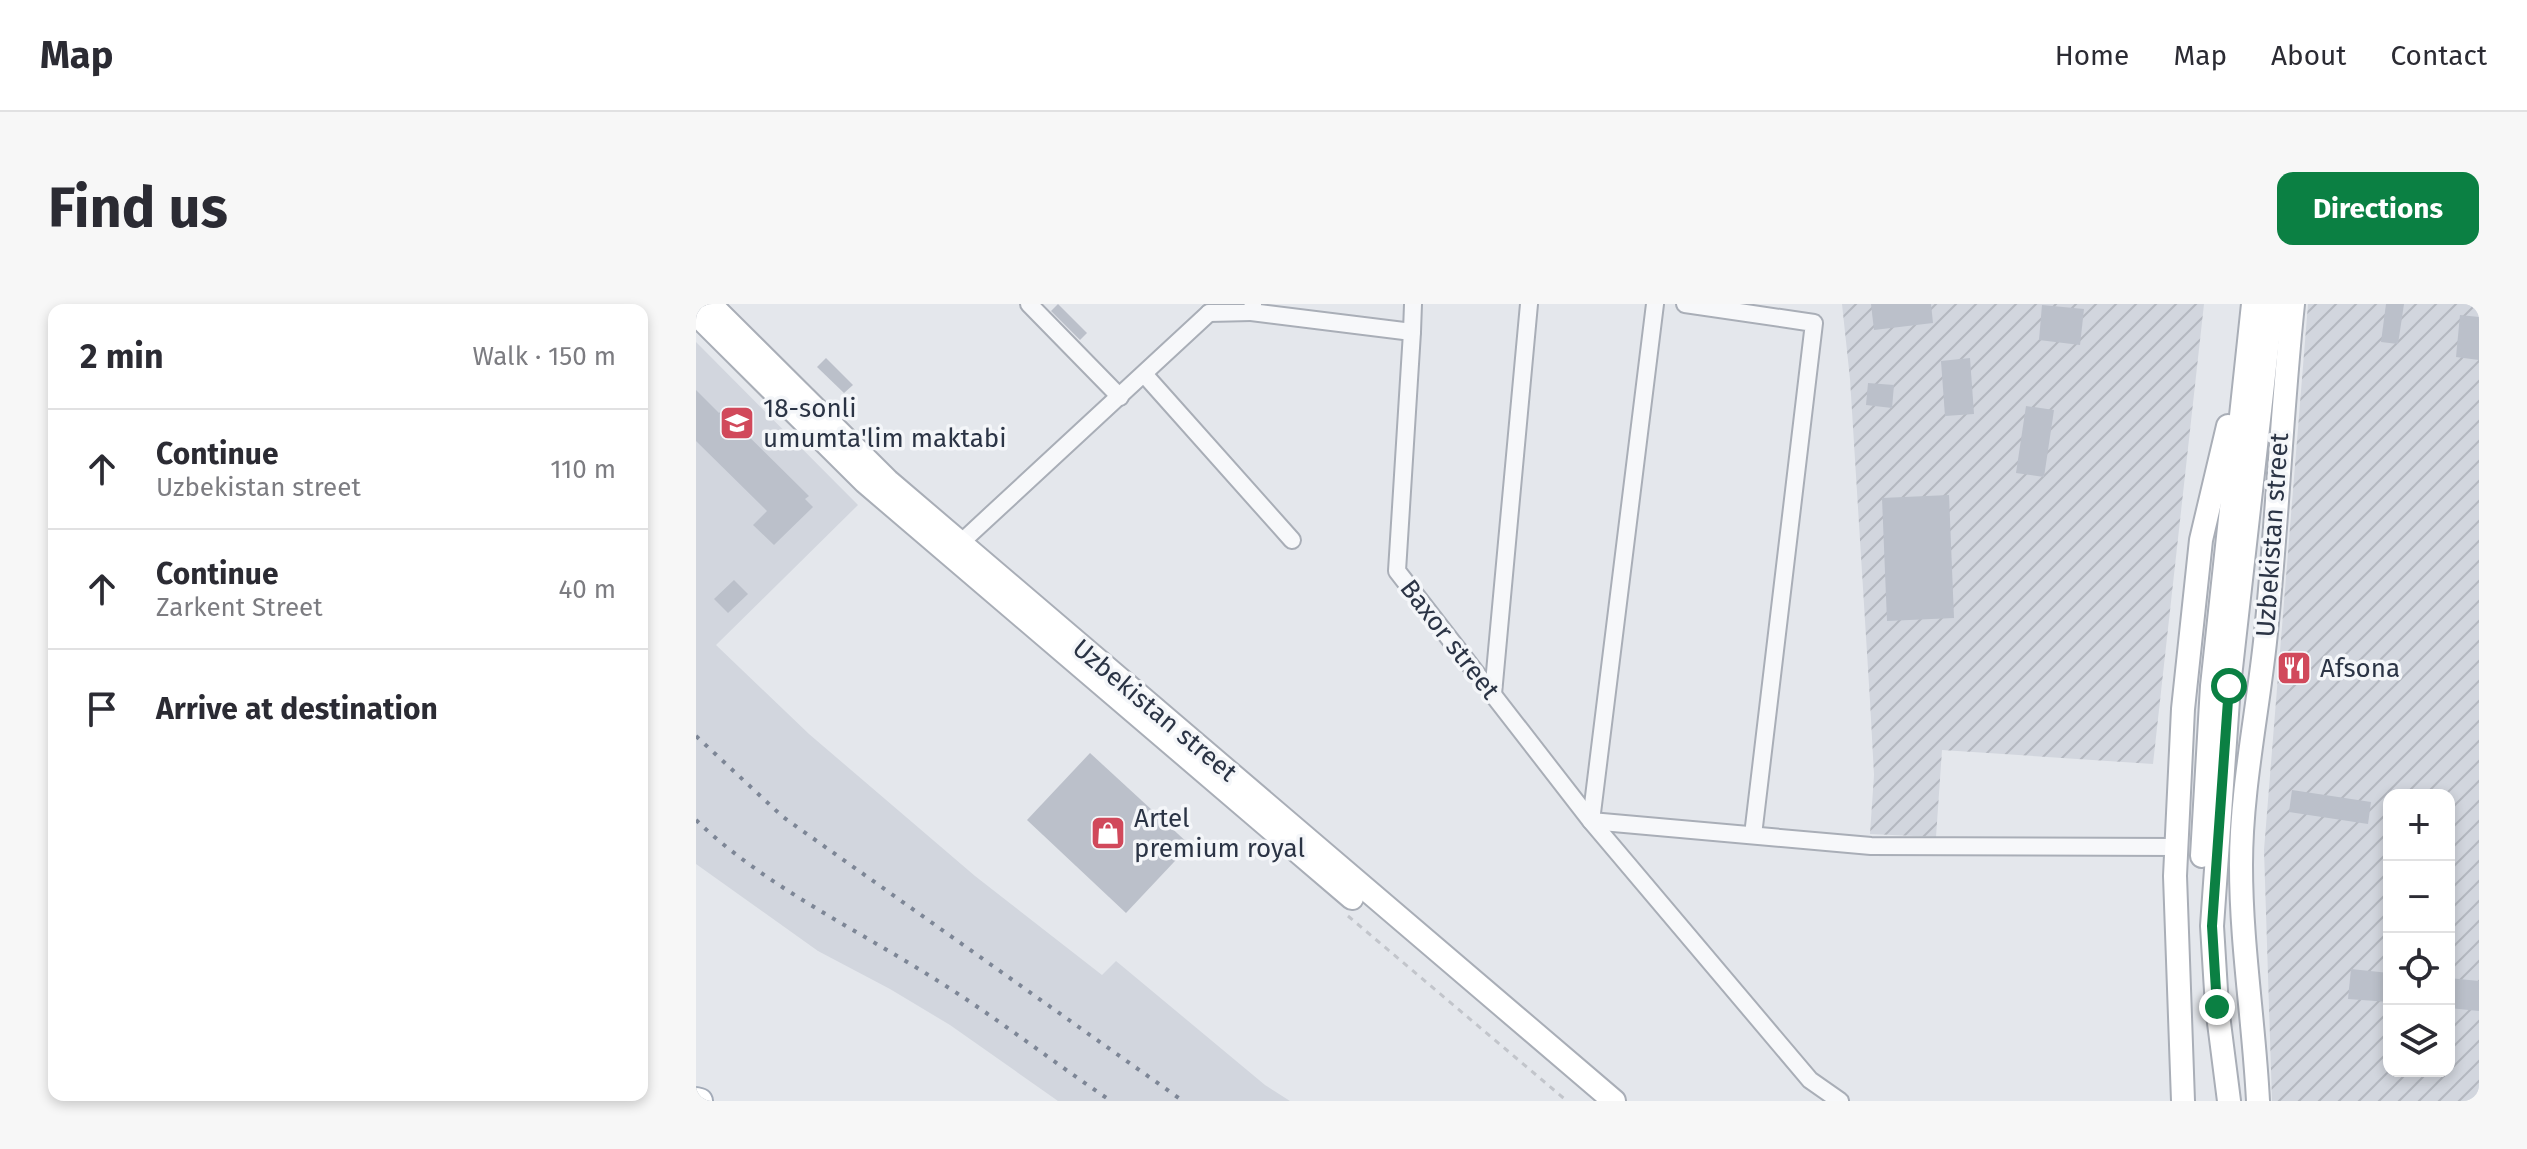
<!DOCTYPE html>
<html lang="en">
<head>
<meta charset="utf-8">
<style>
	:root { --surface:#fff; --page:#f7f7f7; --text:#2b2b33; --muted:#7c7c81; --line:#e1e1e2; --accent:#0b8043 }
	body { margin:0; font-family:"Fira Sans",sans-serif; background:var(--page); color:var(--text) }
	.controls { position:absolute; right:24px; bottom:24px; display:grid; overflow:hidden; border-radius:16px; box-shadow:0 4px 12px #0003 }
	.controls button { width:72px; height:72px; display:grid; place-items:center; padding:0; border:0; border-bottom:2px solid var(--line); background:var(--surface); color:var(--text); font:40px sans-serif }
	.stop { position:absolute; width:24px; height:24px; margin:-18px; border:6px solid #0b8043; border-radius:50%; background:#fff }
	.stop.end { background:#0b8043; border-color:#fff; box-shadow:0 2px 8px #0008 }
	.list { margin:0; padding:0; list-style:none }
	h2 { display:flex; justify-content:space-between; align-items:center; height:104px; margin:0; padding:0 32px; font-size:34px }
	h2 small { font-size:26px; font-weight:400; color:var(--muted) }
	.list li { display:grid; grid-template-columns:52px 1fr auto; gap:24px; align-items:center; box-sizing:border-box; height:120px; padding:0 32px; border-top:2px solid var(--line) }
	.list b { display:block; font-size:30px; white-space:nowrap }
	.list p { margin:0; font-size:26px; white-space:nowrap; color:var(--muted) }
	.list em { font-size:26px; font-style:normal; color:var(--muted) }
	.icon { flex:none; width:44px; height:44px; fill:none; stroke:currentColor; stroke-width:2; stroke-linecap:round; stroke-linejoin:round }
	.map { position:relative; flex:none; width:1783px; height:797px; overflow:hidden; border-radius:16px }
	header { display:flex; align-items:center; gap:48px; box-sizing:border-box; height:112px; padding:0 40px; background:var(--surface); border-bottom:2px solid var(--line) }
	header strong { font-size:38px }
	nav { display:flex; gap:44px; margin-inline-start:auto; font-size:28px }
	.intro { display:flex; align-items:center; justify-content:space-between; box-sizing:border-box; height:192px; padding:0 48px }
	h1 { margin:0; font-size:56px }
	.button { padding:20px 36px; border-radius:16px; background:var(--accent); color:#fff; font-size:28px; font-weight:700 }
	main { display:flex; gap:48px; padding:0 48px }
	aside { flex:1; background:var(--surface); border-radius:16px; box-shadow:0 4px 12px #0003 }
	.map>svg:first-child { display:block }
	.built { fill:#d2d6de }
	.industrial { fill:url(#industrial-furrows); fill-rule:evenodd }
	.building { fill:#bbc0ca }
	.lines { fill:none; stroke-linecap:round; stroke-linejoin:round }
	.minor-casing { stroke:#a9aeb7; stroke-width:20 }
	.secondary-casing { stroke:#a9aeb7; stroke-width:26 }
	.primary-casing { stroke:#a3abb8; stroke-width:28 }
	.path { stroke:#c2c5cb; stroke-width:3; stroke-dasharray:6 6; stroke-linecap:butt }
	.minor { stroke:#f7f8fa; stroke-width:16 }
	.secondary { stroke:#fff; stroke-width:22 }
	.primary { stroke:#fff; stroke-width:24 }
	.rail { stroke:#7d8696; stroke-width:4; stroke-dasharray:4 8; stroke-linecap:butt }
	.route { stroke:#0b8043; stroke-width:10 }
	.labels { text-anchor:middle; stroke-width:7; stroke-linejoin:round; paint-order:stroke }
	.poi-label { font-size:26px; fill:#2b3445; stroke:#f4f6f9; text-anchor:start }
	.street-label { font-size:26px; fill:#2b3445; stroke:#f4f6f9 }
</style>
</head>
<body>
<header>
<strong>Map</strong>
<nav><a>Home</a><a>Map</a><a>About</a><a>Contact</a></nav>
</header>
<div class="intro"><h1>Find us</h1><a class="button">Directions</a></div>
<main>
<aside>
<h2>2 min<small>Walk · 150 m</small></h2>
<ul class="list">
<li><svg class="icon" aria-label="ahead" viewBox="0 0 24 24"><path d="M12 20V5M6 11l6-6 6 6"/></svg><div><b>Continue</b><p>Uzbekistan street</p></div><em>110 m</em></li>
<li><svg class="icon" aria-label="ahead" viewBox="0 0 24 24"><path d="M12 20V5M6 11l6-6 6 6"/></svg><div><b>Continue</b><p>Zarkent Street</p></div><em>40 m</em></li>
<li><svg class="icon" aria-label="arrive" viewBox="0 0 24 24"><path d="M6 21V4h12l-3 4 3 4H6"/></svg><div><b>Arrive at destination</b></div></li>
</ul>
</aside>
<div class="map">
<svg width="1783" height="797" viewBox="0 0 1783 797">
	<defs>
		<pattern id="industrial-furrows" width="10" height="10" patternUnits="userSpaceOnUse" patternTransform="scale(2)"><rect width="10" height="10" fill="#d2d6de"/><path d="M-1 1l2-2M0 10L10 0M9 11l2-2" fill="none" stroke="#b4b8c0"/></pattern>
	</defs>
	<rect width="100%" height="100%" fill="#e4e7ec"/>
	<path class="built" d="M 0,38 L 162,201 L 20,341 L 113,430 L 279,572 L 406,671 L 420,657 L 569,781 L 594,797 L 362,797 L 254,721 L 194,685 L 122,647 L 0,560 Z"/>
	<g class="industrial">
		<path d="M 1146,0 L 1508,0 L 1457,460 L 1246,446 L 1240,533 L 1174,530 L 1178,471 L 1174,397 L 1154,75 Z"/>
		<path d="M 1612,0 L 1783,0 L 1783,797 L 1576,797 L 1568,546 ZM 1693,491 L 1753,491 L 1753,767 L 1693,767 Z"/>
	</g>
	<g class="building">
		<path d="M 362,0 L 391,29 L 384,36 L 355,7 Z"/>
		<path d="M 1175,0 L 1235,0 L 1237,19 L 1178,26 Z"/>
		<path d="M 1690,0 L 1708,0 L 1702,40 L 1685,38 Z"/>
		<path d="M 1346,1 L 1388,5 L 1384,41 L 1343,36 Z"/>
		<path d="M 1764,11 L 1783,13 L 1783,56 L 1760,53 Z"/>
		<path d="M 130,54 L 157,81 L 148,89 L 121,63 Z"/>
		<path d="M 1274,54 L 1278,110 L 1249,112 L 1245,57 Z"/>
		<path d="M 1172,79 L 1198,81 L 1196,104 L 1170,101 Z"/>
		<path d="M 0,86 L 23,109 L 26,106 L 113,192 L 109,195 L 117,203 L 78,241 L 57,221 L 71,207 L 0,137 Z"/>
		<path d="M 1330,102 L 1358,106 L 1348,173 L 1320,169 Z"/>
		<path d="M 1253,191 L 1258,314 L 1191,317 L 1186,194 Z"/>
		<path d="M 38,276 L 52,290 L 32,309 L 18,295 Z"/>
		<path d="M 394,449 L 494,541 L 430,609 L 331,516 Z"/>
		<path d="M 1596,486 L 1675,498 L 1672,520 L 1593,508 Z"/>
		<path d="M 1655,665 L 1693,669 L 1693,698 L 1652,695 Z"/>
		<path d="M 1753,674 L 1783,677 L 1783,707 L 1753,704 Z"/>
	</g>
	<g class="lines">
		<g class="minor-casing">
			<g id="minor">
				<path d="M 333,0 L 424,93"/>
				<path d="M 959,0 L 895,517 L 1114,776 L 1144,797"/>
				<path d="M 989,0 L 1118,19 L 1057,531"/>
				<path d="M 555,8 L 716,28 L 717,0"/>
				<path d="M 513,9 L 555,8 L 557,0"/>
				<path d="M 716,28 L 701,267 L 895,517 L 1175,542 L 1481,543"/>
				<path d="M 448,70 L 596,236"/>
				<path d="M 266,241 L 271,233 L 513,9"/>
				<path d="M 797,390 L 833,0"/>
			</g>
		</g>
		<g class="secondary-casing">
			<g id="secondary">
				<path d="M 14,0 L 192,177 L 918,797"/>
				<path d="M 0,10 L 169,178 L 656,594"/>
				<path d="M 1506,552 L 1516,382 L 1557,0"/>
				<path d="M 1487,797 L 1479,572 L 1487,405 L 1505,236 L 1532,122"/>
				<path d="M 1533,797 L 1521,703 L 1516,622 L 1533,382 L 1576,0"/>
				<path d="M 1562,797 C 1558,718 1545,641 1545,561 C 1545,487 1561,412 1569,338 C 1581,226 1585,113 1597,0"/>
			</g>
		</g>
		<g class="primary-casing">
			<path id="primary" d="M 0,796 L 4,797"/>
		</g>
		<path class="path" d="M 652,612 L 871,797"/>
		<use href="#minor" class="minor"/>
		<use href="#secondary" class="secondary"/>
		<use href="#primary" class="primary"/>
		<g class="rail">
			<path d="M 0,432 L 87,513 L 487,797"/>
			<path d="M 0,516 C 66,580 156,623 234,672 C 296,710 354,756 415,797"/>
		</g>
	</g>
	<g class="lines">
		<path class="route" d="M 1521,703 L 1516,622 L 1533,382"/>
	</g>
	<defs>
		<g id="school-square" transform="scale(1.8)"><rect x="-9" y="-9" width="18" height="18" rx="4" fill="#d1495b" stroke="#f4f6f9"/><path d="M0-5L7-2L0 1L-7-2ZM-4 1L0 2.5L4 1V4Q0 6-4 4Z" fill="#fff"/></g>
		<g id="restaurant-square" transform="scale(1.8)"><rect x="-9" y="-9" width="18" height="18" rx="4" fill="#d1495b" stroke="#f4f6f9"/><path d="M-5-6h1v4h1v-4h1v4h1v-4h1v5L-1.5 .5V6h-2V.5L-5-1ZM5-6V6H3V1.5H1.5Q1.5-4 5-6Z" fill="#fff"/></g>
		<g id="shop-square" transform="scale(1.8)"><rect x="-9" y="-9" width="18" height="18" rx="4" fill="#d1495b" stroke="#f4f6f9"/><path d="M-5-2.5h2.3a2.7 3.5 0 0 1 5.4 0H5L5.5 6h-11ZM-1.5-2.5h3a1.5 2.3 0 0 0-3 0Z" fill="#fff"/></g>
	</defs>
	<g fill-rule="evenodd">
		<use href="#school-square" x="41" y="119"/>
		<use href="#restaurant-square" x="1598" y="364"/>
		<use href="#shop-square" x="412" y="529"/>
	</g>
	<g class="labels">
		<g class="poi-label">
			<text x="67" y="113">18-sonli<tspan x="67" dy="30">umumta'lim maktabi</tspan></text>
			<text x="1624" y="373">Afsona</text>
			<text x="438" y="523">Artel<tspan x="438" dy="30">premium royal</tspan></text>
		</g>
		<g class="street-label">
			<text transform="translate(1576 231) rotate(-86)" y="9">Uzbekistan street</text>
			<text transform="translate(754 335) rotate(52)" y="9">Baxor street</text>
			<text transform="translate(459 406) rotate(40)" y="9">Uzbekistan street</text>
		</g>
	</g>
</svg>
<div class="controls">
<button>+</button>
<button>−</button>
<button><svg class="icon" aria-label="locate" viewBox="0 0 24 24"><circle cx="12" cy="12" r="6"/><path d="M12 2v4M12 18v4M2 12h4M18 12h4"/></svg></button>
<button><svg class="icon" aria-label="layers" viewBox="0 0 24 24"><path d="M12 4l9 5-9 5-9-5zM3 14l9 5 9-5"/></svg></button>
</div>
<div class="stop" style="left:1533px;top:382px"></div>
<div class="stop end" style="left:1521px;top:703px"></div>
</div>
</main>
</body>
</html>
